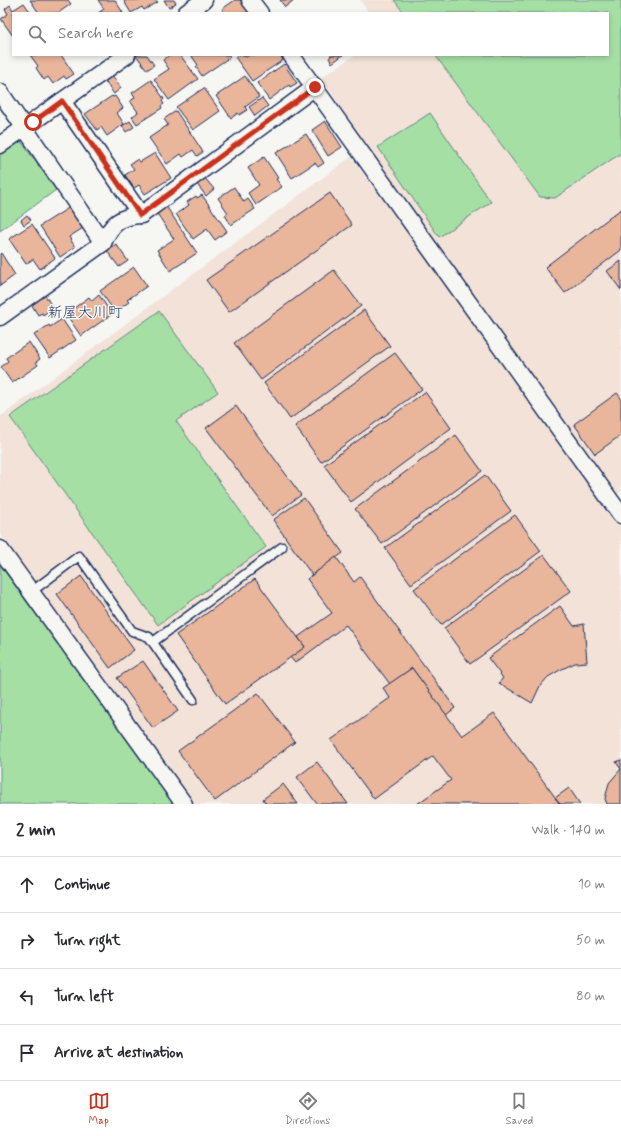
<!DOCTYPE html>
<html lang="en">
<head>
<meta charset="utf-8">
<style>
	:root { --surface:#fff; --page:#f2f2f3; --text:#2b2b33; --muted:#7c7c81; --line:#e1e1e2; --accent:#c8321e }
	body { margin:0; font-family:Mynerve,"Klee One",sans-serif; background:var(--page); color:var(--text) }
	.stop { position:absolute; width:12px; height:12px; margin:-9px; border:3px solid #c8321e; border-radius:50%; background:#fff }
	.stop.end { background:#c8321e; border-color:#fff; box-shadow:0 1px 4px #0008 }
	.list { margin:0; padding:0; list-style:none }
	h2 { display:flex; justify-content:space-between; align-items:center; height:52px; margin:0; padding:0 16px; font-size:17px }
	h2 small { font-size:13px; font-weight:400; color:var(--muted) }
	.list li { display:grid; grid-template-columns:26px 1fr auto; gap:12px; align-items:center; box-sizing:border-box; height:56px; padding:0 16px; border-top:1px solid var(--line) }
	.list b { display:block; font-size:15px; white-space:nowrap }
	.list em { font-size:13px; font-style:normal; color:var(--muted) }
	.icon { flex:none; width:22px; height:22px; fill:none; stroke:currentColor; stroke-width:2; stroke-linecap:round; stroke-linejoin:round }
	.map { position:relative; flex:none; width:621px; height:804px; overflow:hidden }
	.search { position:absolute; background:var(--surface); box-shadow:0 2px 6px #0003; left:12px; right:12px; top:12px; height:44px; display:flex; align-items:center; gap:10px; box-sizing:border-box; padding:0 14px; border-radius:0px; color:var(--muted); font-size:15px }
	.sheet { height:276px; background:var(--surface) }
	nav { display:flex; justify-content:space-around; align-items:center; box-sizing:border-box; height:56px; border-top:1px solid var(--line); background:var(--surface); font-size:11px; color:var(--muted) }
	nav a { display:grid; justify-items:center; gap:2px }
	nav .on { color:var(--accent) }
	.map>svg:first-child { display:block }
	.built { fill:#f2e2d8 }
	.green { fill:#a5dfa4; stroke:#608781 }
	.building { fill:#e9b59b; stroke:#1b2f5e }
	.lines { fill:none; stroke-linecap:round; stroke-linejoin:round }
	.service-casing { stroke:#1b2f5e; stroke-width:11 }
	.minor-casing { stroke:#1b2f5e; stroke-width:19 }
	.service { stroke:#f6f6f2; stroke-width:8 }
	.minor { stroke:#f6f6f2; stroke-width:16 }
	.route { stroke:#c8321e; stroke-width:5 }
	.labels { text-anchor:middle; stroke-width:3; stroke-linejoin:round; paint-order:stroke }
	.quarter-label { font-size:15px; fill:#1b2f5e; stroke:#f6f6f2 }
</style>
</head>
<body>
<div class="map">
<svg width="621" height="804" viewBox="0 0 621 804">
	<rect width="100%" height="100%" fill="#f6f6f2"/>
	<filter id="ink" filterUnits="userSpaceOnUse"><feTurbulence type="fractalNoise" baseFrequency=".025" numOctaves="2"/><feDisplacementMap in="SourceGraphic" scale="8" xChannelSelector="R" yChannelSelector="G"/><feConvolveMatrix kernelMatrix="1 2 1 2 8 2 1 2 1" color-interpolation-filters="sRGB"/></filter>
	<g filter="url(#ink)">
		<g class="built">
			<path d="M 360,0 L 621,0 L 621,492 L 610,499 L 321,78 L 355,55 L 608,55 L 608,13 L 369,13 Z"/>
			<path d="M 351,157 L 621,520 L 621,804 L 194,804 L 0,533 L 0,417 Z"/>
		</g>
		<g class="green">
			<path d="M 394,0 L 621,0 L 621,153 L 555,198 L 540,197 L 435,55 L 608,55 L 608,13 L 404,13 Z"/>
			<path d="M 430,113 L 491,202 L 439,237 L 378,147 Z"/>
			<path d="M 20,140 L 56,190 L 0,231 L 0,154 Z"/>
			<path d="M 159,311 L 218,392 L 176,421 L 266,547 L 158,625 L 10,417 Z"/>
			<path d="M 0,565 L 174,804 L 0,804 Z"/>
		</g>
		<g class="building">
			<path d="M 30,0 L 68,0 L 71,4 L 58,13 L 39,13 Z"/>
			<path d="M 98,0 L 115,0 L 123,13 L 98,13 L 104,9 Z"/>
			<path d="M 127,0 L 156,0 L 158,2 L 144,10 L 142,7 L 131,13 L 124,1 Z"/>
			<path d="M 164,0 L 174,0 L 176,3 L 169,8 Z"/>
			<path d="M 235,0 L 240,0 L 249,13 L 224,13 L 222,9 Z"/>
			<path d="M 280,0 L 294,0 L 285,7 Z"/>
			<path d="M 24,3 L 31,13 L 13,13 L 13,36 L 1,19 L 8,14 L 5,9 L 10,5 L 13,10 Z"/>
			<path d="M 30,55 L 61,55 L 74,74 L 66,79 L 64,76 L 53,84 L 48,77 L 44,80 L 36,68 L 38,66 Z"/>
			<path d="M 136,55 L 147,55 L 154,65 L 147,70 Z"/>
			<path d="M 170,55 L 180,55 L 198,79 L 169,100 L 154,79 L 169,69 L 163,60 Z"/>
			<path d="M 191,55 L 229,55 L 230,57 L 202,76 L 196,67 L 198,65 Z"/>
			<path d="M 239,55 L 244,55 L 246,57 L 250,55 L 280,55 L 283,60 L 252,81 L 235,57 Z"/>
			<path d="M 330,55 L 343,55 L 332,63 L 329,58 L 331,56 Z"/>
			<path d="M 284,64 L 297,83 L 290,87 L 289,85 L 269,100 L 257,83 Z"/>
			<path d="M 112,75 L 121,88 L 114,94 L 104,80 Z"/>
			<path d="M 245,76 L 259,97 L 245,107 L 247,110 L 239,115 L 238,113 L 231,118 L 216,96 Z"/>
			<path d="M 151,80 L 164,99 L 162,101 L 164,104 L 161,106 L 162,108 L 137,124 L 132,117 L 138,112 L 130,101 L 135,98 L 132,93 Z"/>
			<path d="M 204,88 L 220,111 L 193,130 L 176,107 Z"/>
			<path d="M 112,96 L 113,97 L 115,96 L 123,108 L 117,113 L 124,124 L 107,136 L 101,127 L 97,130 L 85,114 Z"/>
			<path d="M 262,98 L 268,106 L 255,116 L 249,107 Z"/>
			<path d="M 176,111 L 203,152 L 197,156 L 193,150 L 183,157 L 181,154 L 167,164 L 149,138 L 168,125 L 164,119 Z"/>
			<path d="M 130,121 L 134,127 L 126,132 L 122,126 Z"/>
			<path d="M 325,121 L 342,147 L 328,156 L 312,130 Z"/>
			<path d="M 306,134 L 324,163 L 318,167 L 315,163 L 292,178 L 276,153 Z"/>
			<path d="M 155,153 L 171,178 L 145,194 L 139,185 L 134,188 L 125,175 L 134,169 L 130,164 L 138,159 L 140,162 Z"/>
			<path d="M 264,157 L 278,178 L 276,179 L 282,187 L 256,205 L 248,193 L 259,185 L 248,168 Z"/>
			<path d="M 204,177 L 214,189 L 206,196 L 196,183 Z"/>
			<path d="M 234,187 L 244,202 L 248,199 L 255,209 L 231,225 L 225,215 L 228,213 L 218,198 Z"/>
			<path d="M 330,193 L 352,225 L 229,312 L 206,280 Z"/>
			<path d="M 202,195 L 227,231 L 215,240 L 207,229 L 193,239 L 176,214 L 189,205 L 187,202 L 196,196 L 197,198 Z"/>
			<path d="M 166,206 L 197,253 L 170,271 L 157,250 L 174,239 L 156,212 Z"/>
			<path d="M 70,207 L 83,228 L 69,237 L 75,247 L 60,257 L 40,226 Z"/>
			<path d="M 621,209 L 621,250 L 565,293 L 545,267 Z"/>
			<path d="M 27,215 L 31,220 L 24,225 L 21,220 Z"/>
			<path d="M 32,224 L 55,258 L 40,269 L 33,259 L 26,264 L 9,239 Z"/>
			<path d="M 116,244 L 128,261 L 119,267 L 107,251 Z"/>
			<path d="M 1,253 L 15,275 L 0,286 L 0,254 Z"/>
			<path d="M 621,261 L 621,290 L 607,271 Z"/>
			<path d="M 134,267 L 147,286 L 127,300 L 129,302 L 115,312 L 100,291 Z"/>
			<path d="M 334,270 L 361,306 L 261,380 L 234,343 Z"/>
			<path d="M 45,295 L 53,308 L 43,315 L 42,313 L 38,315 L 31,304 Z"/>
			<path d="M 99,295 L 112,314 L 81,336 L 66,314 L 89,297 L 92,301 Z"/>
			<path d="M 364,310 L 390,346 L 290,419 L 264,383 Z"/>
			<path d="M 62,319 L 76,340 L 50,358 L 34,335 L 49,325 L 50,327 Z"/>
			<path d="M 29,342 L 40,359 L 36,362 L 38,365 L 12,383 L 1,367 L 8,361 L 6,358 Z"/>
			<path d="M 395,353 L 422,389 L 321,462 L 295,426 Z"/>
			<path d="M 425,392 L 451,428 L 351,502 L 324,465 Z"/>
			<path d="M 617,393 L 621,398 L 621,435 L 595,454 L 574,424 Z"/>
			<path d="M 236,406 L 301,495 L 272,516 L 206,428 Z"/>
			<path d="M 456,435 L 482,471 L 382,544 L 355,509 Z"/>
			<path d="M 485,475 L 511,511 L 411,584 L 385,548 Z"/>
			<path d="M 304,498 L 343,553 L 312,575 L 273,520 Z"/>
			<path d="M 515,515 L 541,551 L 441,625 L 414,589 Z"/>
			<path d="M 544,555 L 571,591 L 470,664 L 444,628 Z"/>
			<path d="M 336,557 L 354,582 L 360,577 L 455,708 L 446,715 L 412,668 L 390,684 L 346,625 L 295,663 L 290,657 L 305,647 L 298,637 L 332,613 L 307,579 Z"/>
			<path d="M 81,576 L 134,650 L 110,668 L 57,594 Z"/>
			<path d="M 255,579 L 305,647 L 225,704 L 176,635 Z"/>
			<path d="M 560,606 L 574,626 L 584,624 L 587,662 L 575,663 L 560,670 L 548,677 L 540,686 L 532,703 L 499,683 L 503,678 L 488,658 Z"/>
			<path d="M 143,661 L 178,711 L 153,728 L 117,678 Z"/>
			<path d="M 412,668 L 462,736 L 494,713 L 560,804 L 417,804 L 451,780 L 433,756 L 374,799 L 331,740 L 390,698 L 383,688 Z"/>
			<path d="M 258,693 L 295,742 L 215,801 L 178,751 Z"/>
			<path d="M 621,760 L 621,804 L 607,804 L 605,799 L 609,783 L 621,769 L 616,762 Z"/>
			<path d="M 317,762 L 348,804 L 317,804 L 297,777 Z"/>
			<path d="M 283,784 L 298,804 L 266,804 L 263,799 Z"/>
			<path d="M 569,788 L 580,804 L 560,804 L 555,798 Z"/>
		</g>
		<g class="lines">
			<g class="service-casing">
				<g id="service">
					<path d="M 31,592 L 79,556 L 132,631 L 149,637 L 193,700"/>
					<path d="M 153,642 L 282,547"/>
				</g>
			</g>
			<g class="minor-casing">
				<g id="minor">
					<path d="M 250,0 L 260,13"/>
					<path d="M 186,13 L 204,0"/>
					<path d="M 291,55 L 621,515"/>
					<path d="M 0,92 L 103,243"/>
					<path d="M 62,101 L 141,215"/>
					<path d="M 0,145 L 127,55"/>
					<path d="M 0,317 L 103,243 C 111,224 120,216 141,215 L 315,87"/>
					<path d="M 0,549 L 184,804"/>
				</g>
			</g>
			<use href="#service" class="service"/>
			<use href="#minor" class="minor"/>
		</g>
	</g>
	<g class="lines" filter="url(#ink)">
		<path class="route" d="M 33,122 L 62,101 L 140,215 L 315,87"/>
	</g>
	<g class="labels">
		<g class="quarter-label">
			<text x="85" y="317">新屋大川町</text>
		</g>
	</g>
</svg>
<div class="stop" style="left:33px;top:122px"></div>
<div class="stop end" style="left:315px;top:87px"></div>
<div class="search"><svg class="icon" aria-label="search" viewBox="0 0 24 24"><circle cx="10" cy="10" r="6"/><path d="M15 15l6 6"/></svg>Search here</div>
</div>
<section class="sheet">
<h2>2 min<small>Walk · 140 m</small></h2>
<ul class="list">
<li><svg class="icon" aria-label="ahead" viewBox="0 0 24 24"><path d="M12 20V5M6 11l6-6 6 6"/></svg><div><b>Continue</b></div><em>10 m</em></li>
<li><svg class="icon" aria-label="right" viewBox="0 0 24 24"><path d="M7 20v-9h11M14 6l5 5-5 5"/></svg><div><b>Turn right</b></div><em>50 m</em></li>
<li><svg class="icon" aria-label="left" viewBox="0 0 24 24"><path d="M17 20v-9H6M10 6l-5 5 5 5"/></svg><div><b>Turn left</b></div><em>80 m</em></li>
<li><svg class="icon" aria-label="arrive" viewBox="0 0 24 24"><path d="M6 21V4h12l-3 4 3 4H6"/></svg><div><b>Arrive at destination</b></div></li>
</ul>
</section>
<nav>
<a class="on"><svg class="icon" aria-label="map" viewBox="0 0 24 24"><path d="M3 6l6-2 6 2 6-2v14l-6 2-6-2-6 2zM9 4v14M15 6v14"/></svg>Map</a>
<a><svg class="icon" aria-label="directions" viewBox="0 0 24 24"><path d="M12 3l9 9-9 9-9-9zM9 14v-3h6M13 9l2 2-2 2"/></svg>Directions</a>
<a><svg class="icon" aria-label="saved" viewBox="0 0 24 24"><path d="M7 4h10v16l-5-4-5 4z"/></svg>Saved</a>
</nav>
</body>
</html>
